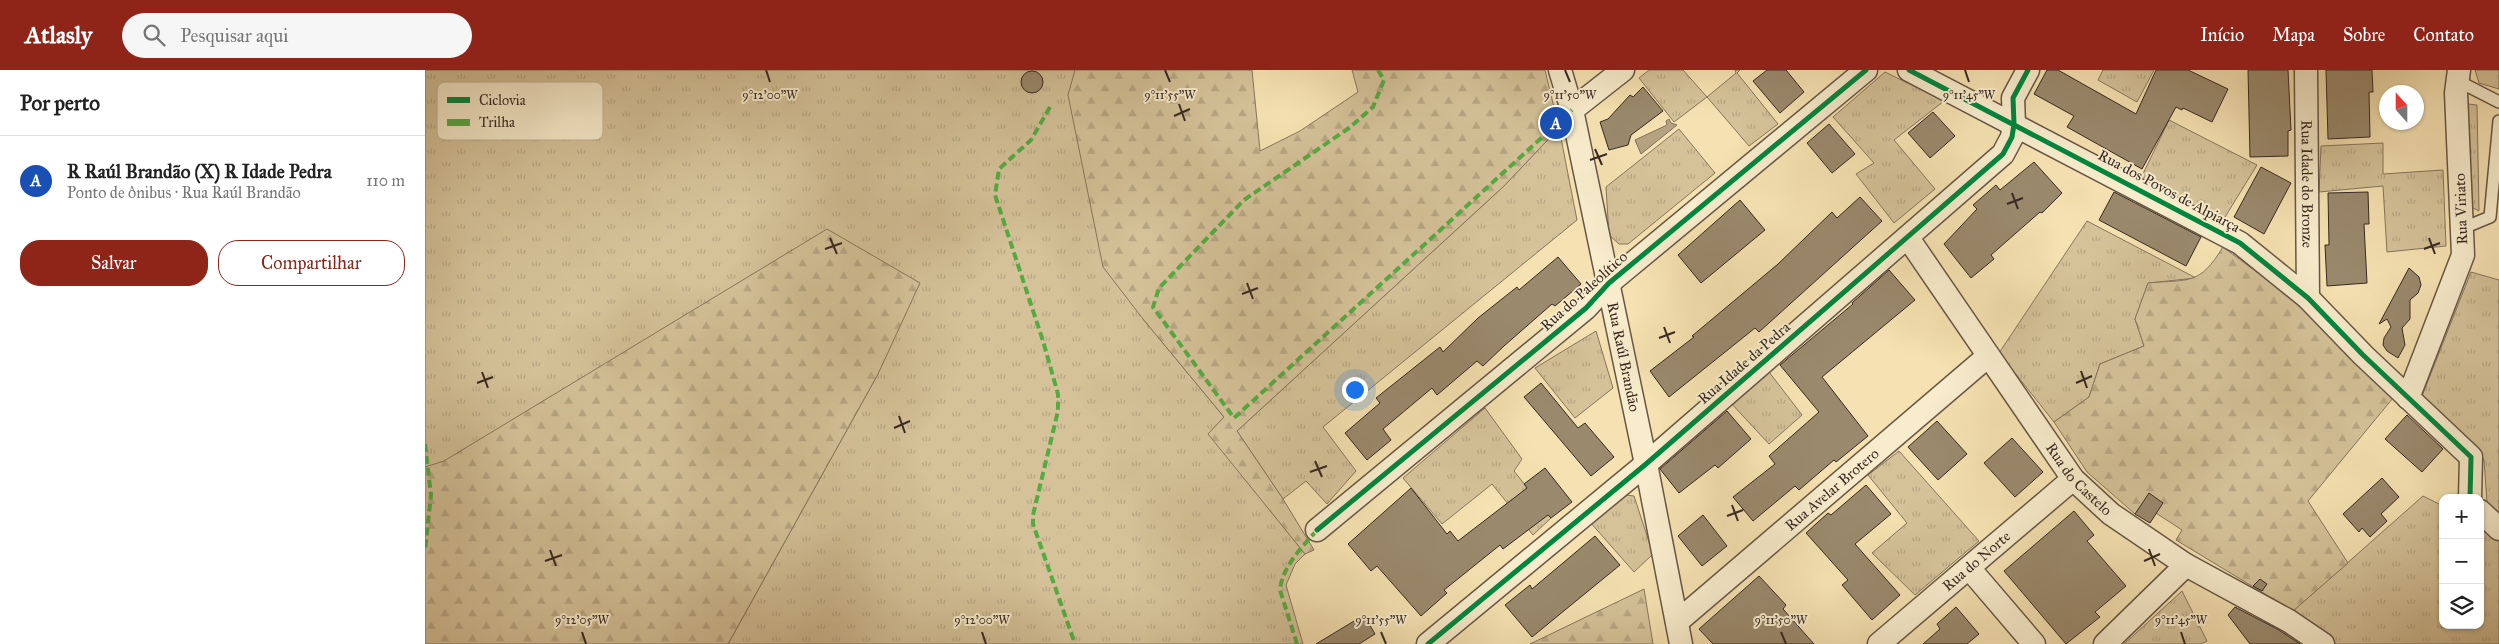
<!DOCTYPE html>
<html lang="pt">
<head>
<meta charset="utf-8">
<style>
	:root { --surface:#fff; --page:#f6f6f6; --text:#222; --muted:#767676; --line:#e0e0e0; --accent:#8f2418 }
	body { margin:0; font-family:"IM FELL Great Primer",serif; background:var(--page); color:var(--text) }
	.controls { position:absolute; right:15px; bottom:15px; display:grid; overflow:hidden; border-radius:10px; box-shadow:0 1px 4px #0004 }
	.controls button { width:45px; height:45px; display:grid; place-items:center; padding:0; border:0; border-bottom:1px solid var(--line); background:var(--surface); color:var(--text); font:25px sans-serif }
	.compass { position:absolute; left:1954px; top:15px; width:45px; height:45px; border-radius:50%; background:var(--surface); box-shadow:0 1px 4px #0004; rotate:339deg }
	.you { position:absolute; left:929px; top:319px; width:18px; height:18px; margin:-12px; border:4px solid #fff; border-radius:50%; background:#1a73e8; box-shadow:0 0 0 8px #1a73e833 }
	.badge { display:grid; place-items:center; width:32px; height:32px; border-radius:50%; background:var(--accent); color:#fff; font-size:16px; font-weight:700 }
	.pin { position:absolute; translate:-50% -50%; border:2px solid #fff; box-shadow:0 1px 5px #0006 }
	.list { margin:0; padding:0; list-style:none }
	h2 { display:flex; justify-content:space-between; align-items:center; height:65px; margin:0; padding:0 20px; font-size:21px }
	h2 small { font-size:16px; font-weight:400; color:var(--muted) }
	.list li { display:grid; grid-template-columns:32px 1fr auto; gap:15px; align-items:center; box-sizing:border-box; height:90px; padding:0 20px; border-top:1px solid var(--line) }
	.list b { display:block; font-size:19px; white-space:nowrap }
	.list p { margin:0; font-size:16px; white-space:nowrap; color:var(--muted) }
	.list em { font-size:16px; font-style:normal; color:var(--muted) }
	.actions { display:flex; gap:10px; padding:15px 20px }
	.actions a { flex:1; padding:11px 0; border:1px solid var(--accent); border-radius:20px; text-align:center; font-size:18px; color:var(--accent) }
	.actions .main { background:var(--accent); color:#fff }
	.icon { flex:none; width:28px; height:28px; fill:none; stroke:currentColor; stroke-width:2; stroke-linecap:round; stroke-linejoin:round }
	.map { position:relative; flex:none; width:2074px; height:574px; overflow:hidden }
	header { display:flex; align-items:center; gap:30px; box-sizing:border-box; height:70px; padding:0 25px; background:var(--accent); color:#fff }
	header strong { font-size:24px }
	nav { display:flex; gap:28px; margin-inline-start:auto; font-size:18px }
	.search { width:350px; height:45px; background:var(--page); display:flex; align-items:center; gap:12px; box-sizing:border-box; padding:0 18px; border-radius:28px; color:var(--muted); font-size:19px }
	main { display:flex }
	aside { flex:1; background:var(--surface) }
	.map>svg:first-child { display:block }
	.grass { fill:url(#grass-tufts); stroke:#86765d }
	.forest { fill:url(#forest-firs); stroke:#86765d }
	.water { fill:#b4a280; stroke:#82725a }
	.building { fill:#9a896c; stroke:#372921 }
	.lines { fill:none; stroke-linecap:round; stroke-linejoin:round }
	.service-casing { stroke:#665745; stroke-width:14 }
	.minor-casing { stroke:#665745; stroke-width:25 }
	.service { stroke:#f8eccc; stroke-width:11 }
	.minor { stroke:#f8eccc; stroke-width:22 }
	.quiet { stroke:#55ab43; stroke-width:4; stroke-dasharray:8 4; stroke-linecap:butt }
	.cycleway-casing { stroke:#f8eccc; stroke-width:8 }
	.cycleway { stroke:#00873e; stroke-width:5 }
	.ticks { fill:none; stroke:#372921; stroke-width:2 }
	.labels { text-anchor:middle; stroke-width:4; stroke-linejoin:round; paint-order:stroke }
	.street-label { font-size:15px; fill:#372921; stroke:#f8eccc }
	.key { fill:#f8eccc; stroke:#beb299; stroke-width:1 }
	.key-label { font-size:14px; fill:#372921 }
	.ticks-label { font-size:12px; text-anchor:middle; fill:#372921; stroke:#f8eccc; stroke-width:4; stroke-linejoin:round; paint-order:stroke }
</style>
</head>
<body>
<header>
<strong>Atlasly</strong>
<div class="search"><svg class="icon" aria-label="search" viewBox="0 0 24 24"><circle cx="10" cy="10" r="6"/><path d="M15 15l6 6"/></svg>Pesquisar aqui</div>
<nav><a>Início</a><a>Mapa</a><a>Sobre</a><a>Contato</a></nav>
</header>
<main>
<aside>
<h2>Por perto<small></small></h2>
<ul class="list">
<li><span class="badge" style="background:#1a4fb4">A</span><div><b>R Raúl Brandão (X) R Idade Pedra</b><p>Ponto de ônibus · Rua Raúl Brandão</p></div><em>110 m</em></li>
</ul>
<div class="actions"><a class="main">Salvar</a><a>Compartilhar</a></div>
</aside>
<div class="map">
<svg width="2074" height="574" viewBox="0 0 2074 574">
	<defs>
		<pattern id="grass-tufts" width="24" height="20" patternUnits="userSpaceOnUse" patternTransform="scale(1.25)"><rect width="24" height="20" fill="#d5c299"/><path d="M3 7l-1-3M5 7V3M7 7l1-3M15 17l-1-3M17 17v-4M19 17l1-3" fill="none" stroke="#b7a784"/></pattern>
		<pattern id="forest-firs" width="22" height="20" patternUnits="userSpaceOnUse" patternTransform="scale(1.25)"><rect width="22" height="20" fill="#d5c299"/><path d="M5 1l3.5 6h-7zM16 11l3.5 6h-7z" fill="#b7a784"/></pattern>
	</defs>
	<rect width="100%" height="100%" fill="#f5e1b1"/>
	<filter id="stains"><feTurbulence type="fractalNoise" baseFrequency=".004" numOctaves="4"/><feColorMatrix values="0 0 0 0 .2 0 0 0 0 .09 0 0 0 0 .02 0 0 0 .5 -.17"/></filter>
	<radialGradient id="worn" r=".72"><stop offset=".6" stop-color="#630" stop-opacity="0"/><stop offset="1" stop-color="#630" stop-opacity=".3"/></radialGradient>
	<g class="grass">
		<path d="M 0,0 L 807,0 L 718,249 L 799,347 L 784,364 L 880,484 L 870,494 L 861,515 L 878,574 L 303,574 L 453,304 L 0,397 Z"/>
		<path d="M 1224,0 L 1258,0 L 1282,27 L 1311,3 L 1310,0 L 1315,0 L 1312,3 L 1353,54 L 1324,76 L 1282,27 L 1249,52 L 1214,8 Z"/>
		<path d="M 1678,0 L 1729,0 L 1712,32 L 1673,10 Z"/>
		<path d="M 2050,0 L 2074,0 L 2074,19 L 2054,13 Z"/>
		<path d="M 1460,2 L 1519,31 L 1469,70 L 1510,119 L 1469,153 L 1431,104 L 1449,93 L 1408,47 Z"/>
		<path d="M 2043,34 L 2052,35 L 2054,141 L 2046,137 Z"/>
		<path d="M 1744,50 L 1832,95 L 1797,152 L 1716,108 Z"/>
		<path d="M 1134,58 L 1152,150 L 898,357 L 931,401 L 902,434 L 881,411 L 858,429 L 812,361 L 1079,116 Z"/>
		<path d="M 1254,59 L 1290,103 L 1203,174 L 1194,174 L 1184,165 L 1181,117 Z"/>
		<path d="M 1958,73 L 1958,104 L 2018,100 L 2021,176 L 1962,182 L 1958,116 L 1894,122 L 1896,76 Z"/>
		<path d="M 1662,151 L 1771,208 L 1723,213 L 1710,249 L 1719,276 L 1675,294 L 1664,327 L 1629,352 L 1574,283 Z"/>
		<path d="M 2046,202 L 2074,210 L 2074,443 L 2062,432 L 2059,390 L 2052,378 L 1997,326 Z"/>
		<path d="M 1171,261 L 1188,318 L 1150,348 L 1110,298 Z"/>
		<path d="M 1341,298 L 1377,345 L 1344,374 L 1304,331 Z"/>
		<path d="M 1060,338 L 1097,389 L 1089,401 L 1126,448 L 1108,465 L 1067,414 L 1017,454 L 978,408 Z"/>
		<path d="M 1474,381 L 1554,471 L 1490,525 L 1447,483 L 1482,453 L 1443,405 Z"/>
		<path d="M 1201,425 L 1209,426 L 1228,484 L 1209,502 L 1165,452 Z"/>
		<path d="M 1998,426 L 2018,436 L 2018,555 L 2055,555 L 2055,451 L 2074,469 L 2074,574 L 1911,574 L 1868,541 Z"/>
		<path d="M 1757,521 L 1782,571 L 1776,574 L 1699,574 Z"/>
	</g>
	<g class="forest">
		<path d="M 650,0 L 827,0 L 835,81 L 875,61 L 933,22 L 927,0 L 1120,0 L 1134,58 L 1079,116 L 812,361 L 858,429 L 889,480 L 880,484 L 783,364 L 799,347 L 718,249 L 678,197 L 643,25 Z"/>
		<path d="M 402,159 L 495,213 L 453,304 L 303,574 L 0,574 L 0,397 L 19,391 Z"/>
		<path d="M 1798,177 L 1876,235 L 1968,328 L 1883,431 L 1923,493 L 1868,541 L 1751,470 L 1757,460 L 1717,434 L 1710,444 L 1662,402 L 1629,352 L 1664,327 L 1675,294 L 1719,276 L 1710,249 L 1723,213 C 1765,209 1774,216 1798,177 Z"/>
		<path d="M 1219,519 L 1228,574 L 1105,574 Z"/>
	</g>
	<path class="water" d="M 1244,49 L 1246,53 L 1252,55 L 1216,84 L 1210,70 L 1242,55 L 1241,51 Z"/>
	<g class="building">
		<path d="M 1342,0 L 1361,0 L 1379,22 L 1355,43 L 1328,11 Z"/>
		<path d="M 1622,0 L 1633,0 L 1711,44 L 1731,0 L 1763,0 L 1803,19 L 1787,52 L 1758,38 L 1757,40 L 1751,37 L 1717,99 L 1642,57 L 1649,46 L 1609,24 Z"/>
		<path d="M 1823,0 L 1863,0 L 1866,60 L 1863,61 L 1863,86 L 1825,87 Z"/>
		<path d="M 1901,0 L 1947,0 L 1948,22 L 1944,22 L 1945,67 L 1903,69 Z"/>
		<circle cx="607" cy="12" r="11"/>
		<path d="M 1218,17 L 1238,41 L 1206,65 L 1203,75 L 1184,80 L 1175,52 L 1183,49 L 1205,25 L 1208,27 Z"/>
		<path d="M 1508,42 L 1530,66 L 1505,88 L 1483,63 Z"/>
		<path d="M 1404,54 L 1430,84 L 1407,103 L 1382,73 Z"/>
		<path d="M 1609,92 L 1637,123 L 1617,143 L 1615,142 L 1566,185 L 1569,189 L 1546,208 L 1519,174 L 1552,139 L 1548,135 L 1571,115 L 1575,120 Z"/>
		<path d="M 1836,97 L 1866,113 L 1839,164 L 1809,147 Z"/>
		<path d="M 1689,122 L 1776,167 L 1761,196 L 1674,150 Z"/>
		<path d="M 1943,122 L 1944,154 L 1939,154 L 1942,213 L 1902,216 L 1900,175 L 1904,175 L 1903,123 Z"/>
		<path d="M 1435,127 L 1457,151 L 1334,262 L 1330,258 L 1244,327 L 1225,301 L 1269,267 L 1267,266 L 1353,194 L 1407,142 L 1412,148 Z"/>
		<path d="M 1315,130 L 1340,160 L 1276,213 L 1253,185 Z"/>
		<path d="M 1133,187 L 1156,214 L 1130,236 L 1127,234 L 1079,276 L 1058,296 L 1052,291 L 1012,325 L 1007,318 L 958,359 L 966,370 L 942,390 L 920,363 L 955,333 L 951,328 L 1015,277 L 1018,282 L 1053,248 L 1092,217 L 1094,220 Z"/>
		<path d="M 1984,198 L 1994,207 L 1996,215 L 1993,223 L 1985,230 L 1985,249 L 1977,258 L 1980,275 L 1973,288 L 1962,281 L 1958,275 L 1959,268 L 1966,257 L 1962,249 L 1954,254 Z"/>
		<path d="M 1464,200 L 1490,230 L 1397,307 L 1443,366 L 1411,392 L 1409,390 L 1374,420 L 1370,416 L 1328,451 L 1308,427 L 1350,394 L 1344,386 L 1394,342 L 1355,295 L 1428,234 L 1427,233 Z"/>
		<path d="M 1116,313 L 1153,358 L 1160,353 L 1189,387 L 1166,406 L 1099,327 Z"/>
		<path d="M 1302,341 L 1326,369 L 1293,398 L 1290,395 L 1254,423 L 1235,399 Z"/>
		<path d="M 1982,345 L 2018,379 L 1997,402 L 1960,369 Z"/>
		<path d="M 1512,351 L 1542,384 L 1513,410 L 1483,377 Z"/>
		<path d="M 1587,368 L 1618,402 L 1590,427 L 1559,393 Z"/>
		<path d="M 1120,398 L 1147,432 L 1126,448 L 1123,445 L 1078,479 L 1075,475 L 1019,520 L 1022,523 L 996,546 L 952,496 L 946,501 L 923,474 L 986,418 L 1022,464 L 1025,461 L 1033,471 L 1102,418 L 1099,414 Z"/>
		<path d="M 1957,408 L 1974,427 L 1956,444 L 1962,451 L 1945,467 L 1937,458 L 1934,462 L 1918,444 Z"/>
		<path d="M 1441,415 L 1466,444 L 1430,474 L 1475,525 L 1447,550 L 1417,515 L 1423,510 L 1381,463 L 1403,443 L 1406,445 Z"/>
		<path d="M 1724,423 L 1738,433 L 1725,453 L 1710,444 Z"/>
		<path d="M 1649,441 L 1669,465 L 1662,471 L 1701,516 L 1670,542 L 1675,547 L 1641,574 L 1579,501 Z"/>
		<path d="M 1278,445 L 1302,476 L 1277,496 L 1253,466 Z"/>
		<path d="M 1170,466 L 1195,495 L 1107,567 L 1080,535 L 1105,515 L 1107,519 Z"/>
		<path d="M 1334,506 L 1361,535 L 1358,539 L 1389,574 L 1288,574 L 1274,559 Z"/>
		<path d="M 1835,509 L 1842,514 L 1837,521 L 1828,516 Z"/>
		<path d="M 1531,537 L 1554,564 L 1542,574 L 1498,574 L 1515,559 L 1512,554 Z"/>
		<path d="M 1810,537 L 1854,560 L 1875,574 L 1825,574 L 1803,545 Z"/>
		<path d="M 939,545 L 950,564 L 934,574 L 891,574 Z"/>
	</g>
	<g class="lines">
		<g class="service-casing">
			<g id="service">
				<path d="M 2033,11 L 2074,32"/>
				<path d="M 2036,159 L 2065,147 L 2074,51"/>
			</g>
		</g>
		<g class="minor-casing">
			<g id="minor">
				<path id="s1" d="M 1135,0 L 1147,40 L 1221,394 L 1256,574"/>
				<path d="M 1484,0 L 1815,173 L 1883,228 L 1938,285 L 2046,387 L 2045,428"/>
				<path id="s2" d="M 1881,0 L 1883,228"/>
				<path d="M 1147,40 L 1198,0"/>
				<path id="s3" d="M 1483,168 L 1648,409 L 1686,444 L 1761,495 L 1864,551 L 1898,574"/>
				<path d="M 1983,328 L 2038,185 L 2031,23 L 2034,0"/>
				<path d="M 2055,441 L 2074,459"/>
				<path d="M 892,460 L 1161,238 L 1184,213 L 1441,0"/>
				<path d="M 1544,498 L 1609,574"/>
				<path id="s4" d="M 1252,552 L 1562,287"/>
				<path d="M 1003,574 L 1221,394 L 1578,84 L 1587,67 L 1589,54 L 1588,28 L 1603,0"/>
				<path id="s5" d="M 1454,574 L 1648,409"/>
				<path d="M 1680,574 L 1761,495"/>
			</g>
		</g>
		<use href="#service" class="service"/>
		<use href="#minor" class="minor"/>
		<g class="quiet">
			<path d="M 953,0 L 959,10 L 948,37 L 924,58 L 819,130 L 734,218 L 728,237 L 809,348 L 1147,40"/>
			<path d="M 625,37 L 606,70 L 574,99 L 570,125 L 618,271 L 633,324 L 633,341 L 608,445 L 608,454 L 650,574"/>
			<path d="M 0,374 L 6,425 L 0,480"/>
			<path d="M 872,574 L 855,520 C 857,497 877,477 892,460"/>
		</g>
		<g class="cycleway-casing">
			<g id="cycleway">
				<path d="M 1484,0 L 1815,173 L 1883,228 L 1938,285 L 2046,387 L 2045,428"/>
				<path d="M 892,460 L 1161,238 L 1184,213 L 1441,0"/>
				<path d="M 1003,574 L 1221,394 L 1578,84 L 1587,67 L 1589,54 L 1588,28 L 1603,0"/>
			</g>
		</g>
		<use href="#cycleway" class="cycleway"/>
	</g>
	<path class="ticks" d="M 341,0 L 345,12M 740,0 L 745,12M 1140,0 L 1145,12M 1540,0 L 1544,12M 754,34 L 760,51M 749,46 L 765,39M 1170,79 L 1177,95M 1165,90 L 1182,84M 1587,123 L 1593,139M 1582,134 L 1598,128M 405,168 L 412,184M 2004,168 L 2010,184M 400,179 L 417,173M 1999,179 L 2015,173M 822,213 L 828,229M 817,224 L 833,218M 1239,257 L 1245,273M 1234,268 L 1250,262M 1656,301 L 1662,318M 57,302 L 63,318M 52,313 L 68,307M 1651,313 L 1667,306M 474,346 L 480,363M 469,358 L 485,351M 890,391 L 897,407M 885,402 L 902,396M 1307,435 L 1313,451M 1302,446 L 1318,440M 1724,479 L 1730,496M 125,480 L 131,496M 120,491 L 137,485M 1719,491 L 1735,484M 157,562 L 161,574M 557,562 L 561,574M 956,562 L 961,574M 1356,562 L 1361,574M 1756,562 L 1760,574"/>
	<g class="labels">
		<g class="street-label">
			<text dy="5" stroke="none"><textPath href="#s2" startOffset="114">Rua Idade do Bronze</textPath></text>
			<text transform="translate(1744 121) rotate(28)" y="5">Rua dos Povos de Alpiarça</text>
			<text transform="translate(2036 139) rotate(-92)" y="5">Rua Viriato</text>
			<text transform="translate(1159 221) rotate(-42)" y="5">Rua do Paleolítico</text>
			<text dy="5" stroke="none"><textPath href="#s1" startOffset="294">Rua Raúl Brandão</textPath></text>
			<text transform="translate(1319 293) rotate(-41)" y="5">Rua Idade da Pedra</text>
			<text dy="5" stroke="none"><textPath href="#s3" startOffset="296">Rua do Castelo</textPath></text>
			<text dy="5" stroke="none"><textPath href="#s4" startOffset="204">Rua Avelar Brotero</textPath></text>
			<text dy="5" stroke="none"><textPath href="#s5" startOffset="128">Rua do Norte</textPath></text>
		</g>
	</g>
	<rect x="12" y="12" width="166" height="58" rx="8" class="key"/>
	<rect x="22" y="27" width="23" height="6" fill="#00873e"/>
	<rect x="22" y="49" width="23" height="7" fill="#55ab43"/>
	<g class="key-label">
		<text x="54" y="35">Ciclovia</text>
		<text x="54" y="57">Trilha</text>
	</g>
	<g class="ticks-label">
		<text x="745" y="29">9°11'55"W</text>
		<text x="345" y="29">9°12'00"W</text>
		<text x="1145" y="29">9°11'50"W</text>
		<text x="1544" y="29">9°11'45"W</text>
		<text x="157" y="554">9°12'05"W</text>
		<text x="557" y="554">9°12'00"W</text>
		<text x="956" y="554">9°11'55"W</text>
		<text x="1356" y="554">9°11'50"W</text>
		<text x="1756" y="554">9°11'45"W</text>
	</g>
	<rect width="100%" height="100%" filter="url(#stains)"/>
	<rect width="100%" height="100%" fill="url(#worn)"/>
</svg>
<div class="controls">
<button>+</button>
<button>−</button>
<button><svg class="icon" aria-label="layers" viewBox="0 0 24 24"><path d="M12 4l9 5-9 5-9-5zM3 14l9 5 9-5"/></svg></button>
</div>
<svg class="compass" viewBox="-18 -18 36 36"><path d="M0-13l5 13h-10z" fill="#e53935"/><path d="M0 13l5-13h-10z" fill="#767676"/></svg>
<div class="you"></div>
<div class="pin badge" style="left:1131px;top:53px;background:#1a4fb4">A</div>
</div>
</main>
</body>
</html>
